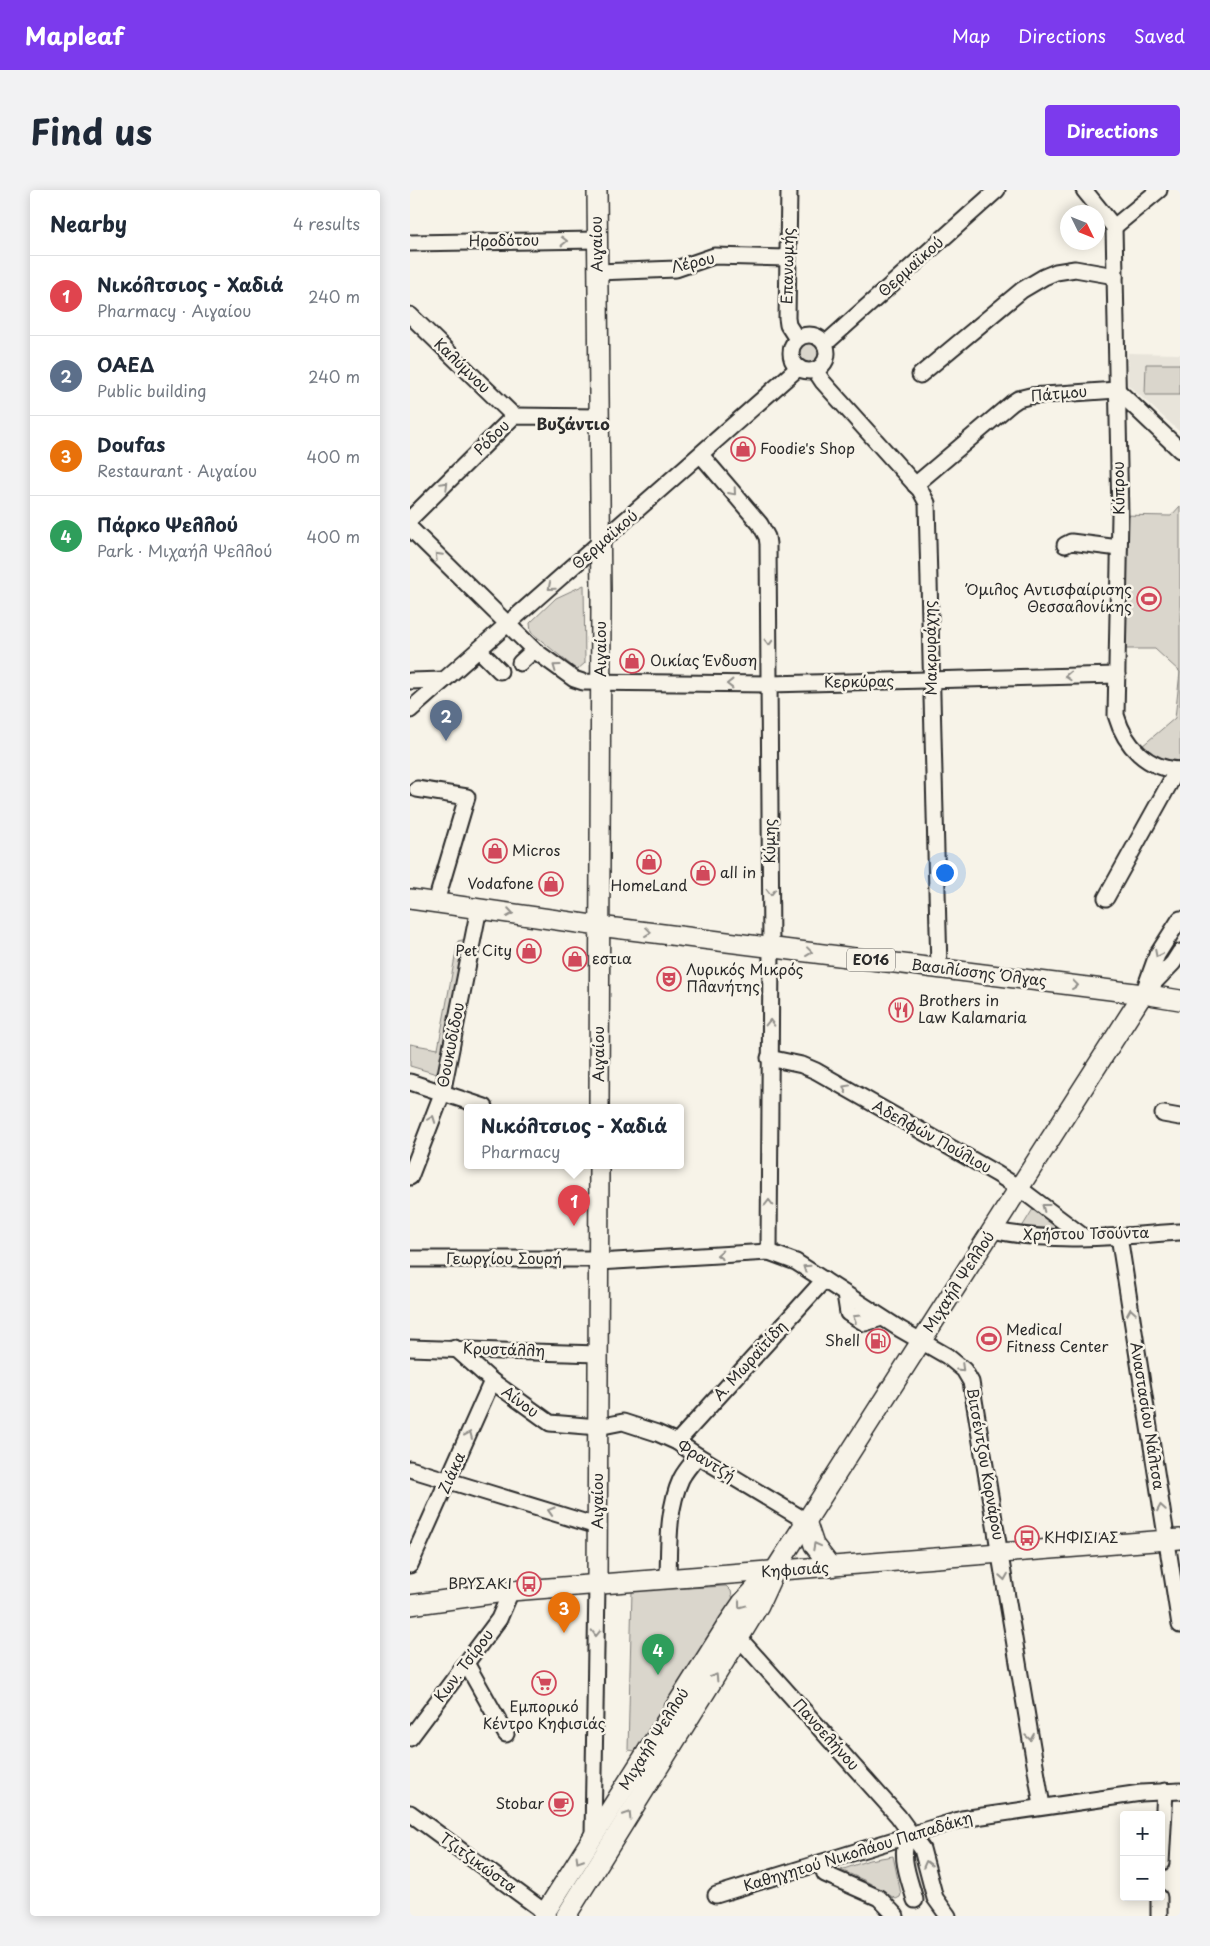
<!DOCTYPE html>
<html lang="en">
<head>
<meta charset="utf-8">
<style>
	:root { --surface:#fff; --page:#f2f2f3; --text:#1f2937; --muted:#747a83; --line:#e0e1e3; --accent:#7c3aed }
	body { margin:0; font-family:"Playpen Sans",sans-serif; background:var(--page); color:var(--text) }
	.controls { position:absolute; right:15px; bottom:15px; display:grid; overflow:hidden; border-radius:5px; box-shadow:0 2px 12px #0003 }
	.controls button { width:45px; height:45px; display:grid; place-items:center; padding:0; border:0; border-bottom:1px solid var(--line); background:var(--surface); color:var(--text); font:25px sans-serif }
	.compass { position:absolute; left:650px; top:15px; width:45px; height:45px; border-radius:50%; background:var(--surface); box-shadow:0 2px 12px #0003; rotate:133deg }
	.you { position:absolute; left:534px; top:682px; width:18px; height:18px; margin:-12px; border:4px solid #fff; border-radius:50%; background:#1a73e8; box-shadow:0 0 0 8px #1a73e833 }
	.badge { display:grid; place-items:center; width:32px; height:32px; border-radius:50%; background:var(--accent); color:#fff; font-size:16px; font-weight:700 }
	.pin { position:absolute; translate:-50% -41px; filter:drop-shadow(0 1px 2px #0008) }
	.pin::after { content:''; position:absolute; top:26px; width:18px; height:15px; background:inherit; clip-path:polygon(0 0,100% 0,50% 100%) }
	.popup { position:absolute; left:54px; top:914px; width:220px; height:65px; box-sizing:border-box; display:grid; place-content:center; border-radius:5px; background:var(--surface); filter:drop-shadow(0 1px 4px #0005); font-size:16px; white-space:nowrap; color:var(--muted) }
	.popup b { font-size:19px; color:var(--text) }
	.popup::after { content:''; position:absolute; left:50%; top:100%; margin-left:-10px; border:10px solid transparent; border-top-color:var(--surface) }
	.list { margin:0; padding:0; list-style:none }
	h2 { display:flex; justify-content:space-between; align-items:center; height:65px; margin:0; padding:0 20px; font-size:21px }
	h2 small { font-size:16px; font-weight:400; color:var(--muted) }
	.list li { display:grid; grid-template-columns:32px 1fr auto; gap:15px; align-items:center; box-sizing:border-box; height:80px; padding:0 20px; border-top:1px solid var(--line) }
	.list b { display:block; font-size:19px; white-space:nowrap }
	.list p { margin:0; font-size:16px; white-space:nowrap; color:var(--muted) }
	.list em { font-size:16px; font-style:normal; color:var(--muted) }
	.map { position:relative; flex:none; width:770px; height:1726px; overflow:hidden; border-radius:5px }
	header { display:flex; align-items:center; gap:30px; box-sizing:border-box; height:70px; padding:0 25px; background:var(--accent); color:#fff }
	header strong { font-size:24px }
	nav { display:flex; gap:28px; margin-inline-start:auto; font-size:18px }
	.intro { display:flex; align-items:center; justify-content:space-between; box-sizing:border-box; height:120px; padding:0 30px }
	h1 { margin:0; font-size:35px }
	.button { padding:12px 22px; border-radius:5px; background:var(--accent); color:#fff; font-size:18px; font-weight:700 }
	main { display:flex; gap:30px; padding:0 30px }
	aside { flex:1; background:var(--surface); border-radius:5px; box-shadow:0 2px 12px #0003 }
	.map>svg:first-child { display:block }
	.built { fill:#e8e4da }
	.green { fill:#dad6cc; stroke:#82807c }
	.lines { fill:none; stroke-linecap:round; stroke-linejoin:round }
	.minor-casing { stroke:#2b2b2b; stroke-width:19 }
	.major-casing { stroke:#2b2b2b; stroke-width:22 }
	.minor { stroke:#f7f3e8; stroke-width:15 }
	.major { stroke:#f7f3e8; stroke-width:19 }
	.oneway { stroke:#918f8a }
	.labels { text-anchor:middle; stroke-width:5; stroke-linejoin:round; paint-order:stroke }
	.shield { fill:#f7f3e8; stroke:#686764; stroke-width:1 }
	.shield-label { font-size:14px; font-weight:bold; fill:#2b2b2b }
	.street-label { font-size:15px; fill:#2b2b2b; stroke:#f7f3e8 }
	.poi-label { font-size:15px; fill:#2b2b2b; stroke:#f7f3e8; text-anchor:start }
	.neighbourhood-label { font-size:16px; font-weight:bold; fill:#2b2b2b; stroke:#f7f3e8 }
</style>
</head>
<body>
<header>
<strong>Mapleaf</strong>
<nav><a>Map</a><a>Directions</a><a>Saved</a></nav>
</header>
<div class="intro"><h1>Find us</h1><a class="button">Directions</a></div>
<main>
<aside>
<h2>Nearby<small>4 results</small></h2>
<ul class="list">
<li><span class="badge" style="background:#e0444e">1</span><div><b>Νικόλτσιος - Χαδιά</b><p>Pharmacy · Αιγαίου</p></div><em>240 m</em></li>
<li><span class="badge" style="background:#5c6f8a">2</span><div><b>ΟΑΕΔ</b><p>Public building</p></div><em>240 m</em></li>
<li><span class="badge" style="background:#e8710a">3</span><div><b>Doufas</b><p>Restaurant · Αιγαίου</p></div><em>400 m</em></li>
<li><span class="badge" style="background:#2e9e5b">4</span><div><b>Πάρκο Ψελλού</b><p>Park · Μιχαήλ Ψελλού</p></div><em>400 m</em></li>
</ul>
</aside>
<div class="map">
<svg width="770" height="1726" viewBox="0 0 770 1726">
	<rect width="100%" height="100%" fill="#f7f3e8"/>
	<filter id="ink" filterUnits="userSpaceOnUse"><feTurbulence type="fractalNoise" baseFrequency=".02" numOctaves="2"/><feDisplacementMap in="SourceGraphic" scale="10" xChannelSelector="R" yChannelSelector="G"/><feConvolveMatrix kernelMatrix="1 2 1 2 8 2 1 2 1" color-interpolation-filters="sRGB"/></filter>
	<g filter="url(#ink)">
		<path class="built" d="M 718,163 L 770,164 L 770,242 L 718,195 Z"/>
		<g class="green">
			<circle cx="398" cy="163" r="10"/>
			<path d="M 736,174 L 770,174 L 770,205 L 735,205 Z"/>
			<path d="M 770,316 L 770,580 L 725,562 L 765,528 L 770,482 L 745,459 L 708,459 L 710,325 L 761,326 Z"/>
			<path d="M 174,395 L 175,473 L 167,480 L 121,442 L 120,433 L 146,408 Z"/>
			<path d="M 65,747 L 30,885 L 0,876 L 0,854 L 28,859 L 48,751 Z"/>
			<path d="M 623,1019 L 651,1039 L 650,1042 L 609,1042 Z"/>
			<path d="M 316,1396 L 321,1401 L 323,1410 L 226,1561 L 218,1560 L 222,1401 Z"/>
			<path d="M 483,1666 L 491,1704 L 490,1707 L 486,1709 L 456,1691 L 431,1680 L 459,1670 Z"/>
		</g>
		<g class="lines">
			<g class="minor-casing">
				<g id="minor">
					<path d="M 379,0 L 377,128 L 378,135 L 387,149"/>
					<path d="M 674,0 L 704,37"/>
					<path d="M 704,37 L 710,325 L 706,525 C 715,556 737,579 770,580"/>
					<path d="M 704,37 L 749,0"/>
					<path d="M 0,53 L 187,50"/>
					<path d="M 188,82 L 266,79 L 304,66 L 378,68"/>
					<path d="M 0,125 L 104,226"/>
					<circle cx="399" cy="163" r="18"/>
					<path d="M 415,154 L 587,0"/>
					<path d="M 405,180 L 413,192 L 510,300 L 517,313 L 529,778"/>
					<path d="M 510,185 L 612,100 L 634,87 L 646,82 L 665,79 L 705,86"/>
					<path d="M 291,265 L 350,334 L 357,347 L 358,354 L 361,757 L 359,1062"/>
					<path d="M 505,295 L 602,213 L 608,209 L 620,206 L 707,200 L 770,260"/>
					<path d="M 0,329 L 104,226 L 189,227"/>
					<path d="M 0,338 L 124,460 L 164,489 L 173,492 L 360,494 L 707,485"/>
					<path d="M 655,355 L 661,352 L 709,358"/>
					<path d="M 69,460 L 90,481"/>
					<path d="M 110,473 L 124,460"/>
					<path d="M 0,491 L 34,490"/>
					<path d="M 0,520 L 388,178"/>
					<path d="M 7,599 L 57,607 L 26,712"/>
					<path d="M 696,708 L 767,580"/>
					<path d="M 736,801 L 763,773 L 770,762"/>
					<path d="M 733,804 L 747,765 L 770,729"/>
					<path d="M 359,868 L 392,875 L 406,881 L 587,984 L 609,998 L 674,1047"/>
					<path d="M 0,892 L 75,917"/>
					<path d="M 753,924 L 770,927"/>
					<path d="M 0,987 L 32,904 L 69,718"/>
					<path d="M 582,1040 C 643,1054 708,1046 770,1042"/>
					<path d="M 709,1046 L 770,1435"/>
					<path d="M 0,1069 L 188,1069"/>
					<path d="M 188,1072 L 359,1062 L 386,1072 L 490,1139 L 537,1166 L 554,1180 L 561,1192 L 632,1616"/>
					<path d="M 435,1104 L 438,1123 L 455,1133 L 472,1128"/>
					<path d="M 0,1158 L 188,1164"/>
					<path d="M 45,1158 L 82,1191 L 140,1233 L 188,1237 L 213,1232 L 247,1243 L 267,1252 L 288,1266 L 396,1331"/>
					<path d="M 267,1252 L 414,1090"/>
					<path d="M 0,1279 L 187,1336"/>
					<path d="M 0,1375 L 82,1191"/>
					<path d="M 258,1389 C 259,1356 257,1320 271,1289 C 275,1281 282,1273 288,1266"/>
					<path d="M 329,1448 L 488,1626 L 512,1659 L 525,1708 L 538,1726"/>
					<path d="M 56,1473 L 96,1544"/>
					<path d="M 0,1548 L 89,1429 L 101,1401"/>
					<path d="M 0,1623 L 136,1723"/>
					<path d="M 500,1644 C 487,1663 500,1690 505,1710"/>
					<path d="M 183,1646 L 187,1394"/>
					<path d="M 411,1673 L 415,1684 L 469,1708 L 486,1726"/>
					<path d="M 751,1673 L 755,1601"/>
					<path d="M 306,1705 L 552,1629 L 731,1603 L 770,1601"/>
					<path d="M 749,1726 L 749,1707"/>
				</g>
			</g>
			<g class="major-casing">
				<g id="major">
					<path d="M 187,0 L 191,409 L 189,917"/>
					<path d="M 0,709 L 189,736 L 733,804 L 770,810"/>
					<path d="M 396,1331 L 404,1355 L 421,1377"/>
					<path d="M 187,1394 L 189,975"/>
					<path d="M 0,1415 L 101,1401 L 770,1349"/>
					<path d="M 133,1726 L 319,1432 L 332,1413 L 356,1387"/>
					<path d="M 156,1726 L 329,1448 L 349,1415 L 365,1380 L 733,804"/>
				</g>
			</g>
			<use href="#minor" class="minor"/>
			<use href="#major" class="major"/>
		</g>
		<defs><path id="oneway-chevron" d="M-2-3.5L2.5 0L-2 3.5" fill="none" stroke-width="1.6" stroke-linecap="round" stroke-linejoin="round" transform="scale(1.25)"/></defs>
		<g class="oneway">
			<use href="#oneway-chevron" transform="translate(154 51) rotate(-1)"/>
			<use href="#oneway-chevron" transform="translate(35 295) rotate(-45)"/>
			<use href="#oneway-chevron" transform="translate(323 302) rotate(49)"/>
			<use href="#oneway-chevron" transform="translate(28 366) rotate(-135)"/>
			<use href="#oneway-chevron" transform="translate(141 397) rotate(139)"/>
			<use href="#oneway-chevron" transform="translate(359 452) rotate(89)"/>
			<use href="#oneway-chevron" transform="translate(146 477) rotate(-144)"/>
			<use href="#oneway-chevron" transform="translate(658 486) rotate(178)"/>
			<use href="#oneway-chevron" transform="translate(320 494) rotate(-180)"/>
			<use href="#oneway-chevron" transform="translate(361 702) rotate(90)"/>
			<use href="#oneway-chevron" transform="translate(100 723) rotate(9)"/>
			<use href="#oneway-chevron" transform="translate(238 742) rotate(7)"/>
			<use href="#oneway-chevron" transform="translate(399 762) rotate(7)"/>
			<use href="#oneway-chevron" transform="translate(748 764) rotate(117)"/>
			<use href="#oneway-chevron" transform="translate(665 795) rotate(7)"/>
			<use href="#oneway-chevron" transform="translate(360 833) rotate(-89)"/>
			<use href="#oneway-chevron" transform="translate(436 898) rotate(-151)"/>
			<use href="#oneway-chevron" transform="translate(22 929) rotate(-69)"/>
			<use href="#oneway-chevron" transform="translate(359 1013) rotate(-90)"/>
			<use href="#oneway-chevron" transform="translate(635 1017) rotate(-143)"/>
			<use href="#oneway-chevron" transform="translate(310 1065) rotate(177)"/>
			<use href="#oneway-chevron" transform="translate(396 1078) rotate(-146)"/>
			<use href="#oneway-chevron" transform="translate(721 1122) rotate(-99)"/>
			<use href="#oneway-chevron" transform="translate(446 1128) rotate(-148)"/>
			<use href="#oneway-chevron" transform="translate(551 1178) rotate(44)"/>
			<use href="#oneway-chevron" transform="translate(59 1245) rotate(-66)"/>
			<use href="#oneway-chevron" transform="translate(751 1318) rotate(-99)"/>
			<use href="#oneway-chevron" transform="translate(141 1321) rotate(-163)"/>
			<use href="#oneway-chevron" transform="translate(406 1356) rotate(-118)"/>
			<use href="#oneway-chevron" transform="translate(594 1387) rotate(81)"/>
			<use href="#oneway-chevron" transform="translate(331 1415) rotate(127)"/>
			<use href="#oneway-chevron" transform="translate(186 1443) rotate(91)"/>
			<use href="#oneway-chevron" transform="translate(305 1487) rotate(-58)"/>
			<use href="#oneway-chevron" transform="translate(620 1547) rotate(81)"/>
			<use href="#oneway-chevron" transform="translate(218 1625) rotate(-58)"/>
			<use href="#oneway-chevron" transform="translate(169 1670) rotate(122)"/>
			<use href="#oneway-chevron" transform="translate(517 1674) rotate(-104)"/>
		</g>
	</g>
	<defs>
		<g id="shop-ring" transform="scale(1.25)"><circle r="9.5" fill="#f7f3e8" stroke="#d1495b" stroke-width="1.5"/><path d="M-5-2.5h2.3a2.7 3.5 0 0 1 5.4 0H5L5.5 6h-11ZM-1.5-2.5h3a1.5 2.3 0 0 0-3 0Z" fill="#d1495b"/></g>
		<g id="stadium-ring" transform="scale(1.25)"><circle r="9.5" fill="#f7f3e8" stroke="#d1495b" stroke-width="1.5"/><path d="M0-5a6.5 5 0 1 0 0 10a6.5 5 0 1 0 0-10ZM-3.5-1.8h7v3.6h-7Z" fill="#d1495b"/></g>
		<g id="theatre-ring" transform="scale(1.25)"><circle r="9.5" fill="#f7f3e8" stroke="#d1495b" stroke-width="1.5"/><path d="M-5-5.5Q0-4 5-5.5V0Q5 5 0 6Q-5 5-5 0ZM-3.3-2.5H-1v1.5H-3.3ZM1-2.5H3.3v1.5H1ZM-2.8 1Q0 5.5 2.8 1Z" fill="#d1495b"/></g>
		<g id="restaurant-ring" transform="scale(1.25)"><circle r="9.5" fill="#f7f3e8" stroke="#d1495b" stroke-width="1.5"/><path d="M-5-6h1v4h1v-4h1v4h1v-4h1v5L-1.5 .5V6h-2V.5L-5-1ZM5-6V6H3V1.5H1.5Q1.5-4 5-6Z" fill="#d1495b"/></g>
		<g id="fuel-ring" transform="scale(1.25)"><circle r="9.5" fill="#f7f3e8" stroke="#d1495b" stroke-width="1.5"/><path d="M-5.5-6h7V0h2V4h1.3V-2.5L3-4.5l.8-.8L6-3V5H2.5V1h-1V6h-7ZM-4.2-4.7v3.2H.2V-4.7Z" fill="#d1495b"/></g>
		<g id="bus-ring" transform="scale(1.25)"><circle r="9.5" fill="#f7f3e8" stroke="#d1495b" stroke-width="1.5"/><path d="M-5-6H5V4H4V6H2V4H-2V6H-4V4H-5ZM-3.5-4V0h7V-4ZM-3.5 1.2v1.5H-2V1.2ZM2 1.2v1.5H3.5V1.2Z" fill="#d1495b"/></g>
		<g id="supermarket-ring" transform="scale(1.25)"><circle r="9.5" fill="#f7f3e8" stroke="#d1495b" stroke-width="1.5"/><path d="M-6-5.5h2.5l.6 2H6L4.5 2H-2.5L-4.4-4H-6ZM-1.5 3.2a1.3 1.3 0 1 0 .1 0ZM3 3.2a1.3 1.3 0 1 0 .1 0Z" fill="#d1495b"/></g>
		<g id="cafe-ring" transform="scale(1.25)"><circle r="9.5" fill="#f7f3e8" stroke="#d1495b" stroke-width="1.5"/><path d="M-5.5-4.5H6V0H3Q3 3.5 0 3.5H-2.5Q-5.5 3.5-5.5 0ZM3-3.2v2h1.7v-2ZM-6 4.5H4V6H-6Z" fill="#d1495b"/></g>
	</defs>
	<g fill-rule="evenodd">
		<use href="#shop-ring" x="333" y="259"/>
		<use href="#stadium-ring" x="739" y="409"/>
		<use href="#shop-ring" x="222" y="471"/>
		<use href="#shop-ring" x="85" y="661"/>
		<use href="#shop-ring" x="239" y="672"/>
		<use href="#shop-ring" x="293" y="683"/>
		<use href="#shop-ring" x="141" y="694"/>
		<use href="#shop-ring" x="119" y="761"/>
		<use href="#shop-ring" x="165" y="769"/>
		<use href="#theatre-ring" x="259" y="789"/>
		<use href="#restaurant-ring" x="491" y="820"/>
		<use href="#stadium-ring" x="579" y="1149"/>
		<use href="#fuel-ring" x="468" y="1151"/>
		<use href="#bus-ring" x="617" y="1348"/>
		<use href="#bus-ring" x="119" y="1394"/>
		<use href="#supermarket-ring" x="134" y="1493"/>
		<use href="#cafe-ring" x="151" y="1614"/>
	</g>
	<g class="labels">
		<rect class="shield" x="437" y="758.5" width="48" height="23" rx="4"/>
		<g class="shield-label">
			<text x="461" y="775">ΕΟ16</text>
		</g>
		<g class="street-label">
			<text transform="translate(94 51) rotate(-1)" y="5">Ηροδότου</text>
			<text transform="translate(187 54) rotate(-91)" y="5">Αιγαίου</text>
			<text transform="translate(283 73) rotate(-13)" y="5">Λέρου</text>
			<text transform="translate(378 76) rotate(-89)" y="5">Επανωμής</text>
			<text transform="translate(501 77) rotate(-42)" y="5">Θερμαϊκού</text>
			<text transform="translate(52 176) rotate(44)" y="5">Καλύμνου</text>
			<text transform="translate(649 204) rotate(-5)" y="5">Πάτμου</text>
			<text transform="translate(82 248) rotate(-45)" y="5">Ρόδου</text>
			<text transform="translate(709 298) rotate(-91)" y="5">Κύπρου</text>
			<text transform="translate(195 350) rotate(-41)" y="5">Θερμαϊκού</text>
			<text transform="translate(521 458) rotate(-91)" y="5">Μακρυράχης</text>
			<text transform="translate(191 459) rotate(-90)" y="5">Αιγαίου</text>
			<text transform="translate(449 492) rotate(-1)" y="5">Κερκύρας</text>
			<text transform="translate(360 651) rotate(-90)" y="5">Κύμης</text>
			<text transform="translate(569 783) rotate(7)" y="5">Βασιλίσσης Όλγας</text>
			<text transform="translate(41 855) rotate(-79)" y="5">Θουκυδίδου</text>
			<text transform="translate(189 864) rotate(-90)" y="5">Αιγαίου</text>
			<text transform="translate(522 947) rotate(29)" y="5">Αδελφών Πούλιου</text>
			<text transform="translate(676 1044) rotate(-1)" y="5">Χρήστου Τσούντα</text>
			<text x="94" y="1074">Γεωργίου Σουρή</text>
			<text transform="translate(549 1092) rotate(-57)" y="5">Μιχαήλ Ψελλού</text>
			<text transform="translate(94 1160) rotate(2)" y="5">Κρυστάλλη</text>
			<text transform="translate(340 1171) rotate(-48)" y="5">Α. Μωραϊτίδη</text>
			<text transform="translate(110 1212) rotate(36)" y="5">Αίνου</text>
			<text transform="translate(737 1226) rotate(81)" y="5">Αναστασίου Νάλτσα</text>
			<text transform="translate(296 1271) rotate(32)" y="5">Φραντζή</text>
			<text transform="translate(575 1274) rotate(80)" y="5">Βιτσέντζου Κορνάρου</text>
			<text transform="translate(42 1283) rotate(-66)" y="5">Ζιάκα</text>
			<text transform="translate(188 1311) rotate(-90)" y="5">Αιγαίου</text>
			<text transform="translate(385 1380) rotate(-4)" y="5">Κηφισιάς</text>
			<text transform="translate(54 1476) rotate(-53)" y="5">Κων. Τσίρου</text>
			<text transform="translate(416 1545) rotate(48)" y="5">Πανσελήνου</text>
			<text transform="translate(244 1549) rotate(-58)" y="5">Μιχαήλ Ψελλού</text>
			<text transform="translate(448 1662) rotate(-17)" y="5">Καθηγητού Νικολάου Παπαδάκη</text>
			<text transform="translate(68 1673) rotate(36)" y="5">Τζιτζικώστα</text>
		</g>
		<g class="poi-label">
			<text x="350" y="264">Foodie's Shop</text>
			<text x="722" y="405" text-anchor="end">Όμιλος Αντισφαίρισης<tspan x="722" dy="17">Θεσσαλονίκης</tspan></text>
			<text x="240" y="476">Οικίας Ένδυση</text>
			<text x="102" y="666">Micros</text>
			<text x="310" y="688">all in</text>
			<text x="124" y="699" text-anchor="end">Vodafone</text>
			<text x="239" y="701" text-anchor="middle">HomeLand</text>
			<text x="102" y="766" text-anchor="end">Pet City</text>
			<text x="182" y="774">εστια</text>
			<text x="276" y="785">Λυρικός Μικρός<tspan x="276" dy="17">Πλανήτης</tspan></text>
			<text x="508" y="816">Brothers in<tspan x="508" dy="17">Law Kalamaria</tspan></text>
			<text x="596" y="1145">Medical<tspan x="596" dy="17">Fitness Center</tspan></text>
			<text x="450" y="1156" text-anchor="end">Shell</text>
			<text x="634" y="1353">ΚΗΦΙΣΙΑΣ</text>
			<text x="102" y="1399" text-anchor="end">ΒΡΥΣΑΚΙ</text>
			<text x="134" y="1522" text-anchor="middle">Εμπορικό<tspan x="134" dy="17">Κέντρο Κηφισιάς</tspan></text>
			<text x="134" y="1619" text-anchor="end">Stobar</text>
		</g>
		<g class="neighbourhood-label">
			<text x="163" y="240">Βυζάντιο</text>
		</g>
	</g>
</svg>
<div class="controls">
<button>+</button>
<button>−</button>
</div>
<svg class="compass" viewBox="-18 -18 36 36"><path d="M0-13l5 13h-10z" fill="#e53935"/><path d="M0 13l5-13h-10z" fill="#747a83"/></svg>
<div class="you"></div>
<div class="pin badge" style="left:164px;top:1036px;background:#e0444e">1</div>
<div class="popup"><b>Νικόλτσιος - Χαδιά</b>Pharmacy</div>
<div class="pin badge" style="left:36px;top:551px;background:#5c6f8a">2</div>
<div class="pin badge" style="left:154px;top:1443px;background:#e8710a">3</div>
<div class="pin badge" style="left:248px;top:1485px;background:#2e9e5b">4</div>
</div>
</main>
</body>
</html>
